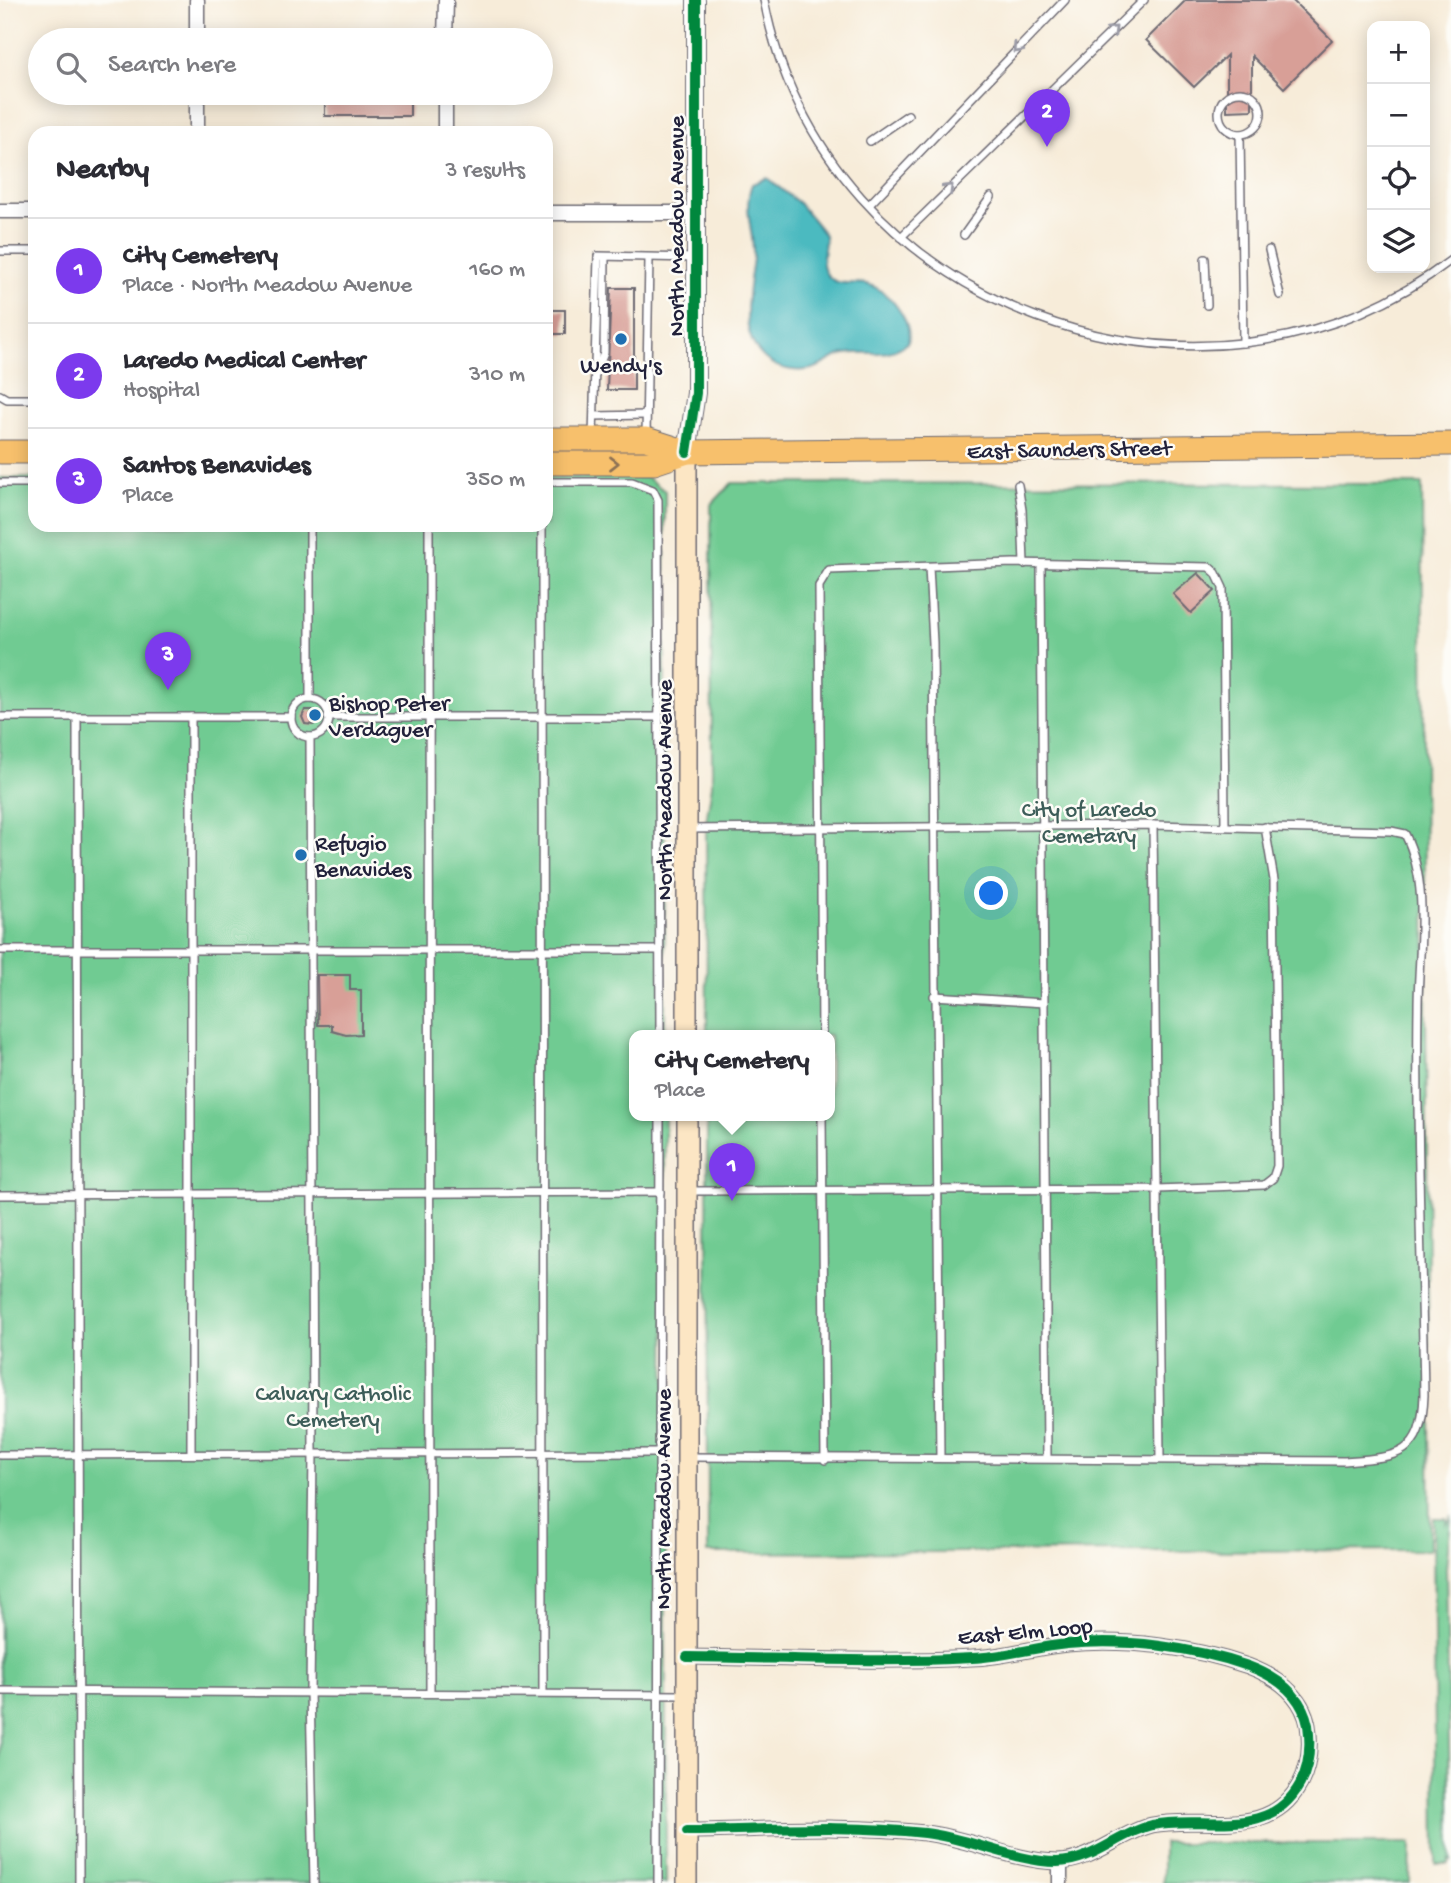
<!DOCTYPE html>
<html lang="en">
<head>
<meta charset="utf-8">
<style>
	:root { --surface:#fff; --page:#f2f2f3; --text:#2b2b33; --muted:#7c7c81; --line:#e1e1e2; --accent:#7c3aed }
	body { margin:0; font-family:"Gochi Hand",sans-serif; background:var(--page); color:var(--text) }
	.controls { position:absolute; right:21px; top:21px; display:grid; overflow:hidden; border-radius:14px; box-shadow:0 4px 18px #0003 }
	.controls button { width:63px; height:63px; display:grid; place-items:center; padding:0; border:0; border-bottom:2px solid var(--line); background:var(--surface); color:var(--text); font:35px sans-serif }
	.you { position:absolute; left:992px; top:894px; width:24px; height:24px; margin:-18px; border:5px solid #fff; border-radius:50%; background:#1a73e8; box-shadow:0 0 0 10px #1a73e833 }
	.badge { display:grid; place-items:center; width:46px; height:46px; border-radius:50%; background:var(--accent); color:#fff; font-size:23px; font-weight:700 }
	.pin { position:absolute; translate:-50% -58px; filter:drop-shadow(0 2px 4px #0008) }
	.pin::after { content:''; position:absolute; top:37px; width:24px; height:21px; background:inherit; clip-path:polygon(0 0,100% 0,50% 100%) }
	.popup { position:absolute; left:629px; top:1030px; width:206px; height:91px; box-sizing:border-box; display:grid; place-content:center; border-radius:14px; background:var(--surface); filter:drop-shadow(0 2px 5px #0005); font-size:23px; white-space:nowrap; color:var(--muted) }
	.popup b { font-size:26px; color:var(--text) }
	.popup::after { content:''; position:absolute; left:50%; top:100%; margin-left:-14px; border:14px solid transparent; border-top-color:var(--surface) }
	.list { margin:0; padding:0; list-style:none }
	h2 { display:flex; justify-content:space-between; align-items:center; height:91px; margin:0; padding:0 28px; font-size:30px }
	h2 small { font-size:23px; font-weight:400; color:var(--muted) }
	.list li { display:grid; grid-template-columns:46px 1fr auto; gap:21px; align-items:center; box-sizing:border-box; height:105px; padding:0 28px; border-top:2px solid var(--line) }
	.list b { display:block; font-size:26px; white-space:nowrap }
	.list p { margin:0; font-size:23px; white-space:nowrap; color:var(--muted) }
	.list em { font-size:23px; font-style:normal; color:var(--muted) }
	.icon { flex:none; width:38px; height:38px; fill:none; stroke:currentColor; stroke-width:2; stroke-linecap:round; stroke-linejoin:round }
	.map { position:relative; flex:none; width:1451px; height:1883px; overflow:hidden }
	.search { position:absolute; background:var(--surface); box-shadow:0 4px 18px #0003; left:28px; top:28px; width:525px; height:77px; display:flex; align-items:center; gap:18px; box-sizing:border-box; padding:0 24px; border-radius:38px; color:var(--muted); font-size:26px }
	.panel { position:absolute; background:var(--surface); box-shadow:0 4px 18px #0003; left:28px; top:126px; width:525px; height:406px; border-radius:21px }
	.map>svg:first-child { display:block }
	.green { fill:#70cb92; stroke:#497666; stroke-width:2 }
	.water { fill:#4bbac0; stroke:#366e7e; stroke-width:2 }
	.building { fill:#d89f97 }
	.lines { fill:none; stroke-linecap:round; stroke-linejoin:round }
	.service-casing { stroke:#6d6972; stroke-width:10 }
	.minor-casing { stroke:#6d6972; stroke-width:17 }
	.tertiary-casing { stroke:#6d6972; stroke-width:20 }
	.secondary-casing { stroke:#6d6972; stroke-width:22 }
	.primary-casing { stroke:#6d6972; stroke-width:25 }
	.service { stroke:#fff; stroke-width:7 }
	.minor { stroke:#fff; stroke-width:14 }
	.tertiary { stroke:#fff; stroke-width:18 }
	.secondary { stroke:#fce6c4; stroke-width:19 }
	.primary { stroke:#f7c06c; stroke-width:23 }
	.cycleway-casing { stroke:#fdfcf7; stroke-width:15 }
	.cycleway { stroke:#00873e; stroke-width:10 }
	.oneway { stroke:#9c9ca7 }
	.oneway2 { stroke:#8c7154 }
	.poi-dot { fill:#1f6fb2; stroke:#fdfcf7; stroke-width:2.5 }
	.labels { text-anchor:middle; stroke-width:5; stroke-linejoin:round; paint-order:stroke }
	.street-label { font-size:23px; fill:#22223b; stroke:#fdfcf7 }
	.poi-label { font-size:23px; fill:#22223b; stroke:#fdfcf7; text-anchor:start }
	.park-label { font-size:23px; fill:#3d5d59; stroke:#fdfcf7 }
</style>
</head>
<body>
<div class="map">
<svg width="1451" height="1883" viewBox="0 0 1451 1883">
	<rect width="100%" height="100%" fill="#fdfcf7"/>
	<filter id="ink" filterUnits="userSpaceOnUse"><feTurbulence type="fractalNoise" baseFrequency=".0143" numOctaves="2"/><feDisplacementMap in="SourceGraphic" scale="14" xChannelSelector="R" yChannelSelector="G"/><feConvolveMatrix kernelMatrix="1 2 1 2 8 2 1 2 1" color-interpolation-filters="sRGB"/></filter>
	<filter id="wash" filterUnits="userSpaceOnUse"><feTurbulence type="fractalNoise" baseFrequency=".00686" numOctaves="4" result="noise"/><feDisplacementMap in="SourceGraphic" scale="28" xChannelSelector="R" yChannelSelector="G"/><feGaussianBlur stdDeviation="1.57" result="paint"/><feColorMatrix in="noise" values="0 0 0 0 0 0 0 0 0 0 0 0 0 0 0 0 0 1.4 0 .05"/><feComposite in="paint" operator="in"/></filter>
	<g filter="url(#wash)">
		<rect width="100%" height="100%" fill="#f7ecd9"/>
		<g class="green">
			<path d="M 645,476 L 665,491 L 665,1035 L 634,1035 L 634,1115 L 665,1115 L 666,1883 L 0,1883 L 0,478 L 35,478 L 35,525 L 546,525 L 546,477 Z"/>
			<path d="M 732,483 L 1422,484 L 1430,1550 L 708,1553 L 707,1115 L 830,1115 L 830,1035 L 707,1035 L 706,822 L 712,785 L 711,505 Z"/>
			<path d="M 1451,1517 L 1446,1568 L 1451,1861 L 1449,1860 L 1449,1864 L 1436,1864 L 1433,1518 L 1446,1518 L 1446,1523 Z"/>
			<path d="M 1163,1843 L 1411,1843 L 1410,1883 L 1163,1883 Z"/>
		</g>
		<path class="water" d="M 767,178 L 799,203 L 825,235 C 826,247 819,263 826,273 C 835,288 852,281 866,284 C 888,289 913,321 908,342 C 886,361 866,348 841,355 C 831,358 823,366 812,369 C 799,372 782,370 771,363 C 735,340 749,293 753,258 C 755,233 742,210 752,184 Z"/>
		<g id="blocks">
			<g class="building">
				<path d="M 1186,0 L 1292,0 L 1332,40 L 1284,88 L 1252,56 L 1252,110 L 1227,111 L 1227,55 L 1194,87 L 1146,40 Z"/>
				<rect x="325" y="93" width="85" height="23"/>
				<path d="M 611,288 L 634,288 L 634,390 L 607,390 Z"/>
				<rect x="546" y="310" width="19" height="24"/>
				<path d="M 1198,573 L 1215,591 L 1191,613 L 1173,594 Z"/>
				<path d="M 305,710 L 313,710 L 322,715 L 322,719 L 313,725 L 305,724 L 302,717 Z"/>
				<path d="M 317,975 L 350,975 L 350,990 L 361,990 L 361,1034 L 346,1035 L 332,1031 L 332,1025 L 318,1025 Z"/>
			</g>
		</g>
	</g>
	<g filter="url(#ink)">
		<use href="#blocks" fill-opacity="0" stroke="#6d6972" stroke-width="2"/>
		<g class="lines">
			<g class="service-casing">
				<g id="service">
					<path d="M 764,0 C 823,309 1203,449 1451,260"/>
					<circle cx="1240" cy="113" r="21"/>
					<path d="M 1240,134 L 1243,343"/>
					<path d="M 870,141 L 908,115"/>
					<path d="M 869,205 L 1065,0"/>
					<path d="M 964,235 L 991,197"/>
					<path d="M 901,237 L 1144,0"/>
					<path d="M 1269,250 L 1280,295"/>
					<path d="M 0,251 L 35,251"/>
					<path d="M 1205,259 L 1207,305"/>
					<path d="M 596,373 L 604,353 L 605,257"/>
					<path d="M 0,395 L 7,399 L 35,399"/>
					<path d="M 594,416 L 646,415"/>
					<path d="M 646,436 L 649,258"/>
					<path d="M 593,437 L 598,256 L 695,258"/>
					<path d="M 546,482 L 632,482 L 653,490 L 658,500 L 660,1035"/>
					<path d="M 0,483 L 35,483"/>
					<path d="M 1018,485 L 1022,510 L 1024,564"/>
					<path d="M 310,525 L 310,699"/>
					<path d="M 429,525 L 430,1692"/>
					<path d="M 542,525 L 543,1693"/>
					<path d="M 1041,565 L 1047,1458"/>
					<path d="M 929,567 L 933,643 L 940,1458"/>
					<circle cx="310" cy="718" r="19"/>
					<path d="M 0,717 L 291,717"/>
					<path d="M 77,717 L 79,1883"/>
					<path d="M 328,717 L 659,717"/>
					<path d="M 310,737 L 313,1454 L 310,1691 L 314,1883"/>
					<path d="M 1153,825 L 1160,1459"/>
					<path d="M 688,829 L 1153,825 L 1391,831 L 1405,834 C 1431,885 1418,952 1418,1007 C 1416,1136 1422,1266 1424,1395 C 1422,1456 1398,1457 1345,1461 L 689,1457"/>
					<path d="M 0,950 L 660,950"/>
					<path d="M 934,996 L 1044,1003"/>
					<path d="M 822,1035 L 819,586 L 829,570 L 1013,563 L 1209,567 L 1216,573 L 1223,588 L 1225,826"/>
					<path d="M 822,1115 L 825,1460"/>
					<path d="M 688,1191 L 1157,1189 L 1264,1185 L 1273,1178 L 1277,1166 L 1274,880 L 1265,827"/>
					<path d="M 0,1195 L 660,1192"/>
					<path d="M 191,1454 L 191,717"/>
					<path d="M 0,1455 L 660,1453"/>
					<path d="M 0,1691 L 686,1695"/>
					<path d="M 658,1883 L 660,1115"/>
				</g>
			</g>
			<g class="minor-casing">
				<g id="minor">
					<path d="M 197,40 L 197,0"/>
					<path d="M 445,40 L 446,0"/>
					<path d="M 197,133 L 197,93"/>
					<path d="M 445,133 L 445,93"/>
					<path d="M 0,211 L 35,211"/>
					<path d="M 546,213 L 696,213"/>
					<path d="M 687,1657 C 782,1658 878,1663 972,1658 C 1004,1657 1035,1647 1067,1644 C 1125,1638 1193,1647 1248,1666 C 1275,1676 1302,1694 1308,1725 C 1311,1746 1310,1765 1300,1784 C 1268,1842 1203,1814 1152,1825 C 1119,1833 1092,1862 1057,1862 C 1013,1861 969,1838 925,1833 C 847,1824 766,1830 687,1831"/>
					<path d="M 1060,1862 L 1060,1883"/>
				</g>
			</g>
			<g class="tertiary-casing">
				<path id="tertiary" d="M 687,452 L 696,393 L 696,0"/>
			</g>
			<g class="secondary-casing">
				<g id="secondary">
					<path d="M 687,1035 L 687,452"/>
					<path d="M 687,1115 L 687,1883"/>
				</g>
			</g>
			<g class="primary-casing">
				<g id="primary">
					<path d="M 546,439 L 646,439 L 687,452"/>
					<path d="M 0,452 L 35,452"/>
					<path d="M 546,463 L 654,463 L 687,452 L 1451,444"/>
				</g>
			</g>
			<use href="#service" class="service"/>
			<use href="#minor" class="minor"/>
			<use href="#tertiary" class="tertiary"/>
			<use href="#secondary" class="secondary"/>
			<use href="#primary" class="primary"/>
			<g class="cycleway-casing">
				<g id="cycleway">
					<path d="M 687,452 L 696,393 L 696,0"/>
					<path d="M 687,1657 C 782,1658 878,1663 972,1658 C 1004,1657 1035,1647 1067,1644 C 1125,1638 1193,1647 1248,1666 C 1275,1676 1302,1694 1308,1725 C 1311,1746 1310,1765 1300,1784 C 1268,1842 1203,1814 1152,1825 C 1119,1833 1092,1862 1057,1862 C 1013,1861 969,1838 925,1833 C 847,1824 766,1830 687,1831"/>
				</g>
			</g>
			<use href="#cycleway" class="cycleway"/>
		</g>
		<defs><path id="oneway-chevron" d="M-2-3.5L2.5 0L-2 3.5" fill="none" stroke-width="1.6" stroke-linecap="round" stroke-linejoin="round" transform="scale(1.75)"/></defs>
		<g class="oneway">
			<use href="#oneway-chevron" transform="translate(1113 30) rotate(-44)"/>
			<use href="#oneway-chevron" transform="translate(1017 49) rotate(133)"/>
			<use href="#oneway-chevron" transform="translate(949 188) rotate(-44)"/>
		</g>
		<use class="oneway2" href="#oneway-chevron" transform="translate(614 463)"/>
	</g>
	<g class="poi-dot">
		<circle cx="621" cy="339" r="7"/>
		<circle cx="315" cy="715" r="7"/>
		<circle cx="301" cy="855" r="7"/>
	</g>
	<g class="labels">
		<g class="street-label">
			<text transform="translate(675 226) rotate(-90)" y="8">North Meadow Avenue</text>
			<text transform="translate(1069 448) rotate(-1)" y="8">East Saunders Street</text>
			<text transform="translate(663 790) rotate(-90)" y="8">North Meadow Avenue</text>
			<text transform="translate(662 1499) rotate(-90)" y="8">North Meadow Avenue</text>
			<text transform="translate(1025 1630) rotate(-5)" y="8">East Elm Loop</text>
		</g>
		<g class="poi-label">
			<text x="621" y="372" text-anchor="middle">Wendy's</text>
			<text x="329" y="710">Bishop Peter<tspan x="329" dy="26">Verdaguer</tspan></text>
			<text x="315" y="850">Refugio<tspan x="315" dy="26">Benavides</tspan></text>
		</g>
		<g class="park-label">
			<text x="1089" y="816">City of Laredo<tspan x="1089" dy="26">Cemetary</tspan></text>
			<text x="333" y="1400">Calvary Catholic<tspan x="333" dy="26">Cemetery</tspan></text>
		</g>
	</g>
</svg>
<div class="controls">
<button>+</button>
<button>−</button>
<button><svg class="icon" aria-label="locate" viewBox="0 0 24 24"><circle cx="12" cy="12" r="6"/><path d="M12 2v4M12 18v4M2 12h4M18 12h4"/></svg></button>
<button><svg class="icon" aria-label="layers" viewBox="0 0 24 24"><path d="M12 4l9 5-9 5-9-5zM3 14l9 5 9-5"/></svg></button>
</div>
<div class="you"></div>
<div class="pin badge" style="left:732px;top:1201px">1</div>
<div class="popup"><b>City Cemetery</b>Place</div>
<div class="pin badge" style="left:1047px;top:147px">2</div>
<div class="pin badge" style="left:168px;top:690px">3</div>
<div class="search"><svg class="icon" aria-label="search" viewBox="0 0 24 24"><circle cx="10" cy="10" r="6"/><path d="M15 15l6 6"/></svg>Search here</div>
<section class="panel">
<h2>Nearby<small>3 results</small></h2>
<ul class="list">
<li><span class="badge">1</span><div><b>City Cemetery</b><p>Place · North Meadow Avenue</p></div><em>160 m</em></li>
<li><span class="badge">2</span><div><b>Laredo Medical Center</b><p>Hospital</p></div><em>310 m</em></li>
<li><span class="badge">3</span><div><b>Santos Benavides</b><p>Place</p></div><em>350 m</em></li>
</ul>
</section>
</div>
</body>
</html>
